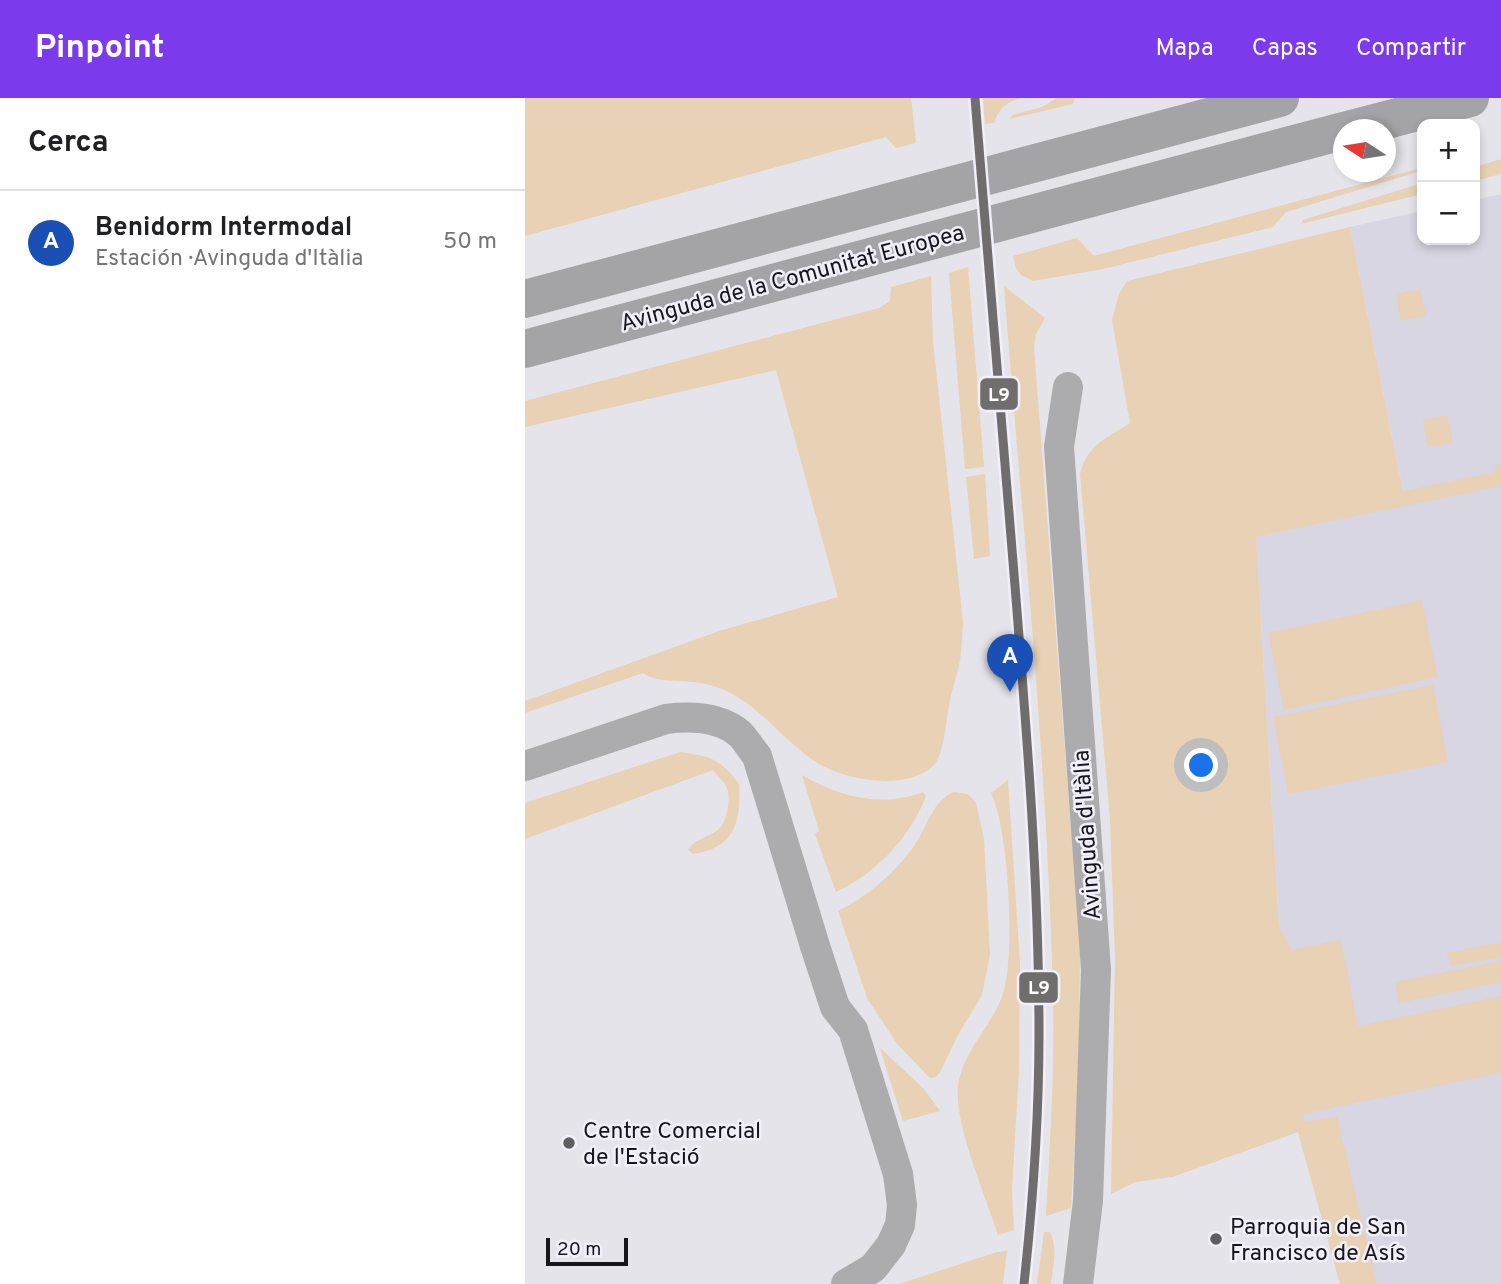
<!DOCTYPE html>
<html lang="es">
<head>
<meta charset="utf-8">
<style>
	:root { --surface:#fff; --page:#f6f6f6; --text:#202124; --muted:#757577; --line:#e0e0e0; --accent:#7c3aed }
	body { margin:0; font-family:Overpass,sans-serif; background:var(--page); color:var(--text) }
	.controls { position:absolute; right:21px; top:21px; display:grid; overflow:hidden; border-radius:14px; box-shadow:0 4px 10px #0003 }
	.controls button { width:63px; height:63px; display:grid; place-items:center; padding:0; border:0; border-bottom:2px solid var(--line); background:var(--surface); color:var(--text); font:35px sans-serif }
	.compass { position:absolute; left:808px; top:21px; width:63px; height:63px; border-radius:50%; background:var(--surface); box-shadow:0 4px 10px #0003; rotate:282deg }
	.scale { position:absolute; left:21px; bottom:18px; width:82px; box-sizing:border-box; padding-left:7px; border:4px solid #17171b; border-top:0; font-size:19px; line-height:24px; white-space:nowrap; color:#17171b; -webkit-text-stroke:5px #f1effa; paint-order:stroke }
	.you { position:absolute; left:677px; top:668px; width:24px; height:24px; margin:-18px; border:5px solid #fff; border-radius:50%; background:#1a73e8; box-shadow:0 0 0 10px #1a73e833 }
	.badge { display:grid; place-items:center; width:46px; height:46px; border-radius:50%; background:var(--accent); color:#fff; font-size:23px; font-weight:700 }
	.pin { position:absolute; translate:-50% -58px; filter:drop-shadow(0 2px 4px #0008) }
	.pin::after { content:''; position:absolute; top:37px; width:24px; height:21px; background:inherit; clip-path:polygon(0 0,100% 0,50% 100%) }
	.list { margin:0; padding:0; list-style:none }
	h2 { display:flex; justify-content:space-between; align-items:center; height:91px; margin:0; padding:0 28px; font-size:30px }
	h2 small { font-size:23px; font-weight:400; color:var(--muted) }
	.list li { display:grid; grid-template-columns:46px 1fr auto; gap:21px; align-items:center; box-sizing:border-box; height:105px; padding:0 28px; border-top:2px solid var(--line) }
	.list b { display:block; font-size:26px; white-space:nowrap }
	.list p { margin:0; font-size:23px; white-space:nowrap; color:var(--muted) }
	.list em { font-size:23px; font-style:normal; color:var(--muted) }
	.map { position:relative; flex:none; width:976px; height:1186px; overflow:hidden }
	header { display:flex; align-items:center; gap:42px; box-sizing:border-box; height:98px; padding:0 35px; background:var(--accent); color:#fff }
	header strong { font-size:33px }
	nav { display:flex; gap:38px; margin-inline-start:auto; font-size:24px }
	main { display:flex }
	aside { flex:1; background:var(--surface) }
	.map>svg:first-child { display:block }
	.built { fill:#d8d6e2 }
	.green { fill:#e8d1b4 }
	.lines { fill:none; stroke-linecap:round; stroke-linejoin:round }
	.minor { stroke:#acacae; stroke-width:30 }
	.major { stroke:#a4a4a8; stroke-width:38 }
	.rail-1-casing { stroke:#f1effa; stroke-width:14 }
	.rail-1 { stroke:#706e6d; stroke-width:9 }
	.poi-dot { fill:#5f5f63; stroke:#f1effa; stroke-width:2.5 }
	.labels { text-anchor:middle; stroke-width:5; stroke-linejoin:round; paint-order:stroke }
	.street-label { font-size:23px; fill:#17171b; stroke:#f1effa }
	.poi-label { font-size:23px; fill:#17171b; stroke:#f1effa; text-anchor:start }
	.line-badge { stroke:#f1effa; stroke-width:2.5 }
	.badge-label { font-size:19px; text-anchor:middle; font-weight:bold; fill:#fff }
</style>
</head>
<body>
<header>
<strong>Pinpoint</strong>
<nav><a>Mapa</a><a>Capas</a><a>Compartir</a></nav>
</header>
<main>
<aside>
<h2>Cerca<small></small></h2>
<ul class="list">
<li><span class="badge" style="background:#1a4fb4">A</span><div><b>Benidorm Intermodal</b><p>Estación · Avinguda d'Itàlia</p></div><em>50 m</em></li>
</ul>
</aside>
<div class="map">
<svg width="976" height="1186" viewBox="0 0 976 1186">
	<rect width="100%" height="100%" fill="#e5e4ea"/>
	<path class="built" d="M 976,96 L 976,1186 L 815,1186 L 773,1034 L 647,1079 L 754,828 L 731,439 L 881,407 L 825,129 L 897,113 L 897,142 L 950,142 L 950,102 Z"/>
	<g class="green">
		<path d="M 0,0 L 386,0 L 391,45 L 371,50 L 361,39 L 0,138 Z"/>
		<path d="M 458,0 L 497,0 C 481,4 475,9 469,25 L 460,26 Z"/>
		<path d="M 532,0 L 550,0 L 548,6 L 485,21 L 487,17 L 517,9 Z"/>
		<path d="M 976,61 L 976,76 L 950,83 L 950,69 Z"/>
		<path d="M 892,71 L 893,74 L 761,114 L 748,129 L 578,171 L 508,183 L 496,177 L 491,170 L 488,158 L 552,140 L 569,158 Z"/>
		<path d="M 897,85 L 897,96 L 776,126 L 778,122 Z"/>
		<path d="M 825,129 L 878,393 L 971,374 L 970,367 L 976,366 L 976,388 L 731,439 L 754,828 L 766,852 L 816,842 L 833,928 L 976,898 L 976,975 L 777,1016 L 780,1024 L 812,1018 L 852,1186 L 815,1186 L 773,1034 L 647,1079 L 610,1084 L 586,1096 L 590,862 L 585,721 L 555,376 C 563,345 581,341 605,325 L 587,222 L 594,196 L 602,183 Z"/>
		<path d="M 443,169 L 459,369 L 440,371 L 424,175 Z"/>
		<path d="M 406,178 L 408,243 L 438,525 C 437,537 437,550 435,562 C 433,576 427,589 425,603 C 421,619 420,658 407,669 C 380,692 324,683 296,667 C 264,649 244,618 214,600 C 200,591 186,586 169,584 C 151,582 133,585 118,575 L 0,615 L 0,603 L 194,533 L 313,499 L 251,272 L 0,329 L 0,303 L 354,210 L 365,203 L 366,189 Z"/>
		<path d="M 479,188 L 520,220 L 511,236 L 509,250 L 555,850 L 554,975 L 546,1110 L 521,1118 C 525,1044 530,970 528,896 C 522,660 497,424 479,188 Z"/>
		<path d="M 895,191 L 901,218 L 876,223 L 871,196 Z"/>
		<path d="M 922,317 L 928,345 L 903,349 L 898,322 Z"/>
		<path d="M 460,376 L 465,458 L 449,461 L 441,379 Z"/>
		<path d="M 897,502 L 913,579 L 759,612 L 743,535 Z"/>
		<path d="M 908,587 L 923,664 L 763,696 L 748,619 Z"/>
		<path d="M 155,654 C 185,658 195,661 214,686 C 216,724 210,750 168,756 L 163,752 C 171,739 187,739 196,729 C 202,721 206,700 202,690 C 200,684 192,677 188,672 L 0,741 L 0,705 Z"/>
		<path d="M 277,677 C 313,699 358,710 398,694 L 401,698 C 385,740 351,775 311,794 L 290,736 L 294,733 Z"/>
		<path d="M 483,682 L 495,865 L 494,972 L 487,1092 L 489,1132 L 473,1137 C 461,1099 429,1026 433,989 C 437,955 464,931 477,899 C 491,863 484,730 466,695 Z"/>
		<path d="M 429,694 L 443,696 L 451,705 L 459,741 L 465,857 L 457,897 L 433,937 L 415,974 L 411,979 L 405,980 L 373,947 L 342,900 L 313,813 C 343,798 372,774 391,745 C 403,727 408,702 429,694 Z"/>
		<path d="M 976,844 L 976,859 L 925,868 L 922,855 Z"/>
		<path d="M 976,863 L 976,884 L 874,905 L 870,884 Z"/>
		<path d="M 355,950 L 398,990 L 415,1013 L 378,1023 Z"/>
		<path d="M 519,1134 L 525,1134 C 533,1150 528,1169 526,1186 L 512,1186 Z"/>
		<path d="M 482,1153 L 478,1186 L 374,1186 L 472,1154 Z"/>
	</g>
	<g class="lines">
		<g class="minor">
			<path d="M 543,289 L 534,349 L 571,872 L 563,1103 L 553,1186"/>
			<path d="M 0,668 L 141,621 C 165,618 195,619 215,636 C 221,642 226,651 232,658 L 290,848 L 310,909 L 328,932 L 373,1076 L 377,1107 L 375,1127 L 366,1147 L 348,1170 L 321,1186"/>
		</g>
		<g class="major">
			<path d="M 823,32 L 945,0"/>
			<path d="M 0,201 L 755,0"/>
			<path d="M 0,251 L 818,33"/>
		</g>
		<g class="rail-1-casing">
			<path id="rail-1" d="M 450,0 C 463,163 477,326 490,488 C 502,637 514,786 514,936 C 514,1019 508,1103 499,1186"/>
		</g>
		<use href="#rail-1" class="rail-1"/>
	</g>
	<g class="poi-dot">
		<circle cx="44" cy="1045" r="7"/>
		<circle cx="691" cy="1141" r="7"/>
	</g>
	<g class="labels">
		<g class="street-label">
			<text transform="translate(267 179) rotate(-15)" y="8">Avinguda de la Comunitat Europea</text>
			<text transform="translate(561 737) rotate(-94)" y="8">Avinguda d'Itàlia</text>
		</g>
		<g class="poi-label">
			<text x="58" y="1040">Centre Comercial<tspan x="58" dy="26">de l'Estació</tspan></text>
			<text x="705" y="1136">Parroquia de San<tspan x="705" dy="26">Francisco de Asís</tspan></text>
		</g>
	</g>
	<g class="line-badge">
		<rect x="454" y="279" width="40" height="34" rx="7" fill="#706e6d"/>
		<rect x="493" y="873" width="41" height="33" rx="7" fill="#706e6d"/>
	</g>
	<g class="badge-label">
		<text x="474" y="303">L9</text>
		<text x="514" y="896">L9</text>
	</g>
</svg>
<div class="controls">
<button>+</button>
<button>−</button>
</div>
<svg class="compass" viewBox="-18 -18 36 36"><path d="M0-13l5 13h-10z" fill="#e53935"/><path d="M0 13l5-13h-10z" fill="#757577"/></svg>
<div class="scale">20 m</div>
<div class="you"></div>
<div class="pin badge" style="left:485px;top:594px;background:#1a4fb4">A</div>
</div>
</main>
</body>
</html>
